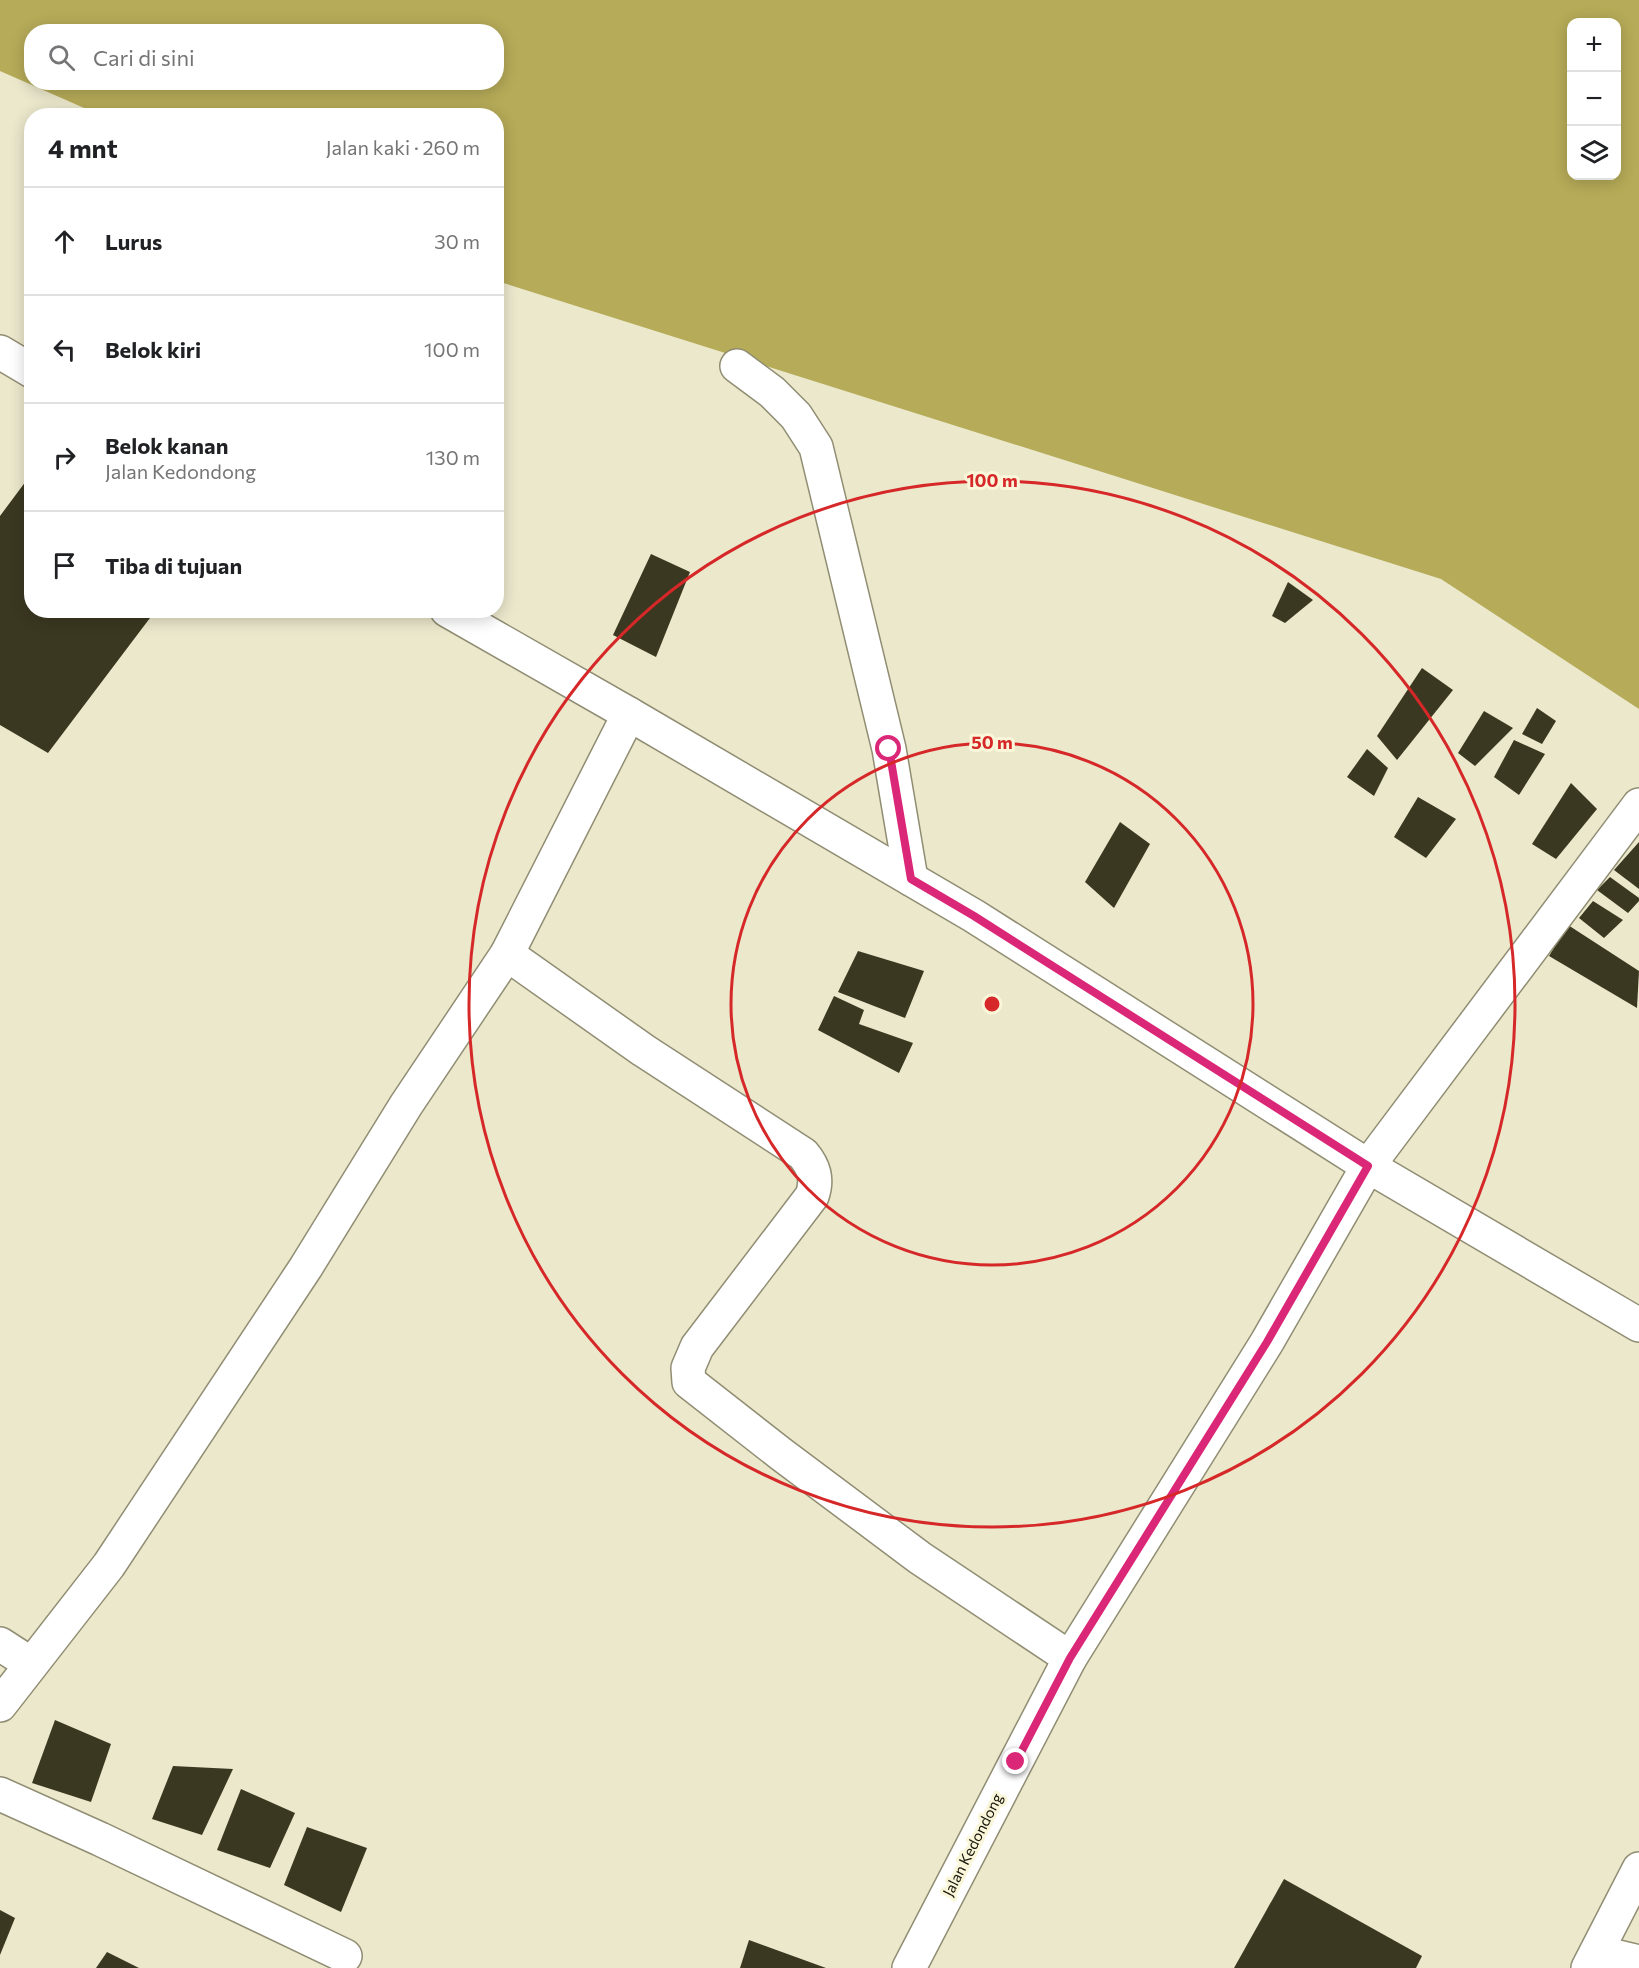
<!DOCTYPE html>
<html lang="id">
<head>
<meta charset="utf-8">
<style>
	:root { --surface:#fff; --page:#f2f2f2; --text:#202124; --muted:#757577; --line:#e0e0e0 }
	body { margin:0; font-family:Commissioner,sans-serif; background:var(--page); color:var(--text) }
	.controls { position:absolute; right:18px; top:18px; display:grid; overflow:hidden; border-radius:12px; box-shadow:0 3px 15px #0003 }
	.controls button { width:54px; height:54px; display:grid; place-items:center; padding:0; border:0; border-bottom:2px solid var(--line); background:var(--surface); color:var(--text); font:30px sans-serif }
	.stop { position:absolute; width:18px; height:18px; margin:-14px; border:4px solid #db2777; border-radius:50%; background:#fff }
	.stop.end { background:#db2777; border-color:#fff; box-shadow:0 2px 6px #0008 }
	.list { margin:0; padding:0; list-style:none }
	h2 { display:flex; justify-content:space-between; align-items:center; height:78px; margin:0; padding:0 24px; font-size:26px }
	h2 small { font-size:20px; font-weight:400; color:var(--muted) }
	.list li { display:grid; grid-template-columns:39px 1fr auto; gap:18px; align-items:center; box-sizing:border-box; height:108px; padding:0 24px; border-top:2px solid var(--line) }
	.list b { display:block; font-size:22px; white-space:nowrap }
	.list p { margin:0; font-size:20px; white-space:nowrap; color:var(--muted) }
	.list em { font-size:20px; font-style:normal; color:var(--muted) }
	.icon { flex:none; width:33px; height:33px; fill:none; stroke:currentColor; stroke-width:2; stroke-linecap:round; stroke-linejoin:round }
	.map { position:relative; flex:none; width:1639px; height:1968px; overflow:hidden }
	.search { position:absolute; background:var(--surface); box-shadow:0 3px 15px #0003; left:24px; top:24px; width:480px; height:66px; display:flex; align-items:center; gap:15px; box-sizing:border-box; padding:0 21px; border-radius:24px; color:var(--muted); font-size:22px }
	.panel { position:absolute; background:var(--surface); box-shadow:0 3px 15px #0003; left:24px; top:108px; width:480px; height:510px; border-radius:24px }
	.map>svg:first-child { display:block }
	.water { fill:#b6ab58; fill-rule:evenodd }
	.building { fill:#3b3821 }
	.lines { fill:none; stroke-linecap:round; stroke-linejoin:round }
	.minor-casing { stroke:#908d73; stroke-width:36 }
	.minor { stroke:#fff; stroke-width:33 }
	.route { stroke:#db2777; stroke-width:8 }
	.ring { fill:none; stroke:#d62828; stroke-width:3 }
	.labels { text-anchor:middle; stroke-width:6; stroke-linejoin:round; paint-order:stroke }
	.street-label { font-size:15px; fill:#16140a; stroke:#f9f6d9 }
	.centre { fill:#d62828; stroke:#f9f6d9; stroke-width:3 }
	.ring-label { font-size:18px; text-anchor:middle; font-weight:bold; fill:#d62828; stroke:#f9f6d9; stroke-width:6; stroke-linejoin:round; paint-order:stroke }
</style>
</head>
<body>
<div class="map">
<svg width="1639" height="1968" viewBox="0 0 1639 1968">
	<rect width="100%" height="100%" fill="#ebe8cc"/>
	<path class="water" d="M 0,0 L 1639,0 L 1639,709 L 1441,579 L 497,281 L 496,116 L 100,115 L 0,71 ZM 1572,22 L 1616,22 L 1616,176 L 1572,176 ZM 32,32 L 496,32 L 496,82 L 32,82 Z"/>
	<g class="building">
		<path d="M 32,473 L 32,610 L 156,610 L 48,753 L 0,725 L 0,516 Z"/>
		<path d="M 651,554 L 690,572 L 656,657 L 613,635 Z"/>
		<path d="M 1288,582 L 1313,600 L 1285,623 L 1272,616 Z"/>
		<path d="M 1422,668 L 1453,690 L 1397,760 L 1377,736 Z"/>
		<path d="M 1537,708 L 1556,721 L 1542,744 L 1522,734 Z"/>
		<path d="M 1484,711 L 1513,728 L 1475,766 L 1458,753 Z"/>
		<path d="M 1514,740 L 1545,754 L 1519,795 L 1494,777 Z"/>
		<path d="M 1367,749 L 1388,768 L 1374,796 L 1347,777 Z"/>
		<path d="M 1571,783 L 1597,809 L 1556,859 L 1532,844 Z"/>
		<path d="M 1418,797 L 1456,819 L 1426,858 L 1394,837 Z"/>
		<path d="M 1120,822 L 1150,844 L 1114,908 L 1085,882 Z"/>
		<path d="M 1639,842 L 1639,889 L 1614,870 Z"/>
		<path d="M 1610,877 L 1639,898 L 1639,901 L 1628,913 L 1597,890 Z"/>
		<path d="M 1593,901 L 1623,920 L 1604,938 L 1579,918 Z"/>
		<path d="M 1568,925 L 1639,971 L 1637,1008 L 1549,956 Z"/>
		<path d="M 858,951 L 924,971 L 905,1018 L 838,992 Z"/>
		<path d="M 834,996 L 864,1010 L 859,1024 L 913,1043 L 899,1073 L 818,1030 Z"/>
		<path d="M 55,1720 L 111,1744 L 91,1802 L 32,1783 Z"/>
		<path d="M 173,1766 L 233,1769 L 202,1835 L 152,1819 Z"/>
		<path d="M 241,1789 L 295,1813 L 270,1868 L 217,1850 Z"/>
		<path d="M 307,1827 L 367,1848 L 341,1912 L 284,1885 Z"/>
		<path d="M 1284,1879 L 1422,1956 L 1416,1968 L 1234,1968 Z"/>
		<path d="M 0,1910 L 15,1918 L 0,1955 Z"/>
		<path d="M 749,1940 L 826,1968 L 740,1968 Z"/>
		<path d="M 107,1952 L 139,1968 L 96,1968 Z"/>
	</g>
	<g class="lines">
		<g class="minor-casing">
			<g id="minor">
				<path d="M 0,352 L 32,371"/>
				<path d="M 737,366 L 772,392 L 796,416 L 816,447 L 889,749 L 911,879"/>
				<path d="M 447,610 L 629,714 L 974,916 L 1368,1166 L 1639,1325"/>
				<path d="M 507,954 L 643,1050 L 803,1154 C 814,1167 818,1179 812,1196 L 697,1347 L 688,1368 L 689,1382 L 781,1454 L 920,1558 L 1070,1658"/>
				<path d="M 0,1644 L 31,1664"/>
				<path d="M 0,1705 L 109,1565 L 306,1267 L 406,1105 L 507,954 L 629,714"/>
				<path d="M 0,1794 L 100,1839 L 345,1956"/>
				<path d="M 1597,1952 L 1639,1962"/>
				<path d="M 909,1968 L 1070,1658 L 1267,1342 L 1368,1166 L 1639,805"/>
				<path d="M 1588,1968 L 1639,1869"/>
			</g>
		</g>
		<use href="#minor" class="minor"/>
	</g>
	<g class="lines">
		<path class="route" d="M 889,749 L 911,879 L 974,916 L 1368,1166 L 1267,1342 L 1070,1658 L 1016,1762"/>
	</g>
	<g class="ring">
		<circle cx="992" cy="1004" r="261"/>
		<circle cx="992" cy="1004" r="523"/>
	</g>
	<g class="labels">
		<g class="street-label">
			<text transform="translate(973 1845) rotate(-63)" y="5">Jalan Kedondong</text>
		</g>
	</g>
	<circle cx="992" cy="1004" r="9" class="centre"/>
	<g class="ring-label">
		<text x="992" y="487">100 m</text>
		<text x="992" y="749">50 m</text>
	</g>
</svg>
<div class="controls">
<button>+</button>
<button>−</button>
<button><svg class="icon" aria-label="layers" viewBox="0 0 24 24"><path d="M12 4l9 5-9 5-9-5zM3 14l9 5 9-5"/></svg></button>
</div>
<div class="stop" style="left:889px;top:749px"></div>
<div class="stop end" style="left:1016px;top:1762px"></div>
<div class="search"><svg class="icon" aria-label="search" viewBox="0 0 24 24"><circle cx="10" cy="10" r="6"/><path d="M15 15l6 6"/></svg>Cari di sini</div>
<section class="panel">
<h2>4 mnt<small>Jalan kaki · 260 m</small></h2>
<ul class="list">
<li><svg class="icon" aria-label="ahead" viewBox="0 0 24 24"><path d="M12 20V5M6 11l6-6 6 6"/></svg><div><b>Lurus</b></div><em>30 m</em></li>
<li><svg class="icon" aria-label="left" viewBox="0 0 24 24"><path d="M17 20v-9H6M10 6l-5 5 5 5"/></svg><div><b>Belok kiri</b></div><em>100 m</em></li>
<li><svg class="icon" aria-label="right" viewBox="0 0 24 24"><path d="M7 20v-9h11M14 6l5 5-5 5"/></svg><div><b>Belok kanan</b><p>Jalan Kedondong</p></div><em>130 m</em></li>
<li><svg class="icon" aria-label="arrive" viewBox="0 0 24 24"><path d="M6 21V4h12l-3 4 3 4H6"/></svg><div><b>Tiba di tujuan</b></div></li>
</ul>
</section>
</div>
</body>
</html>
